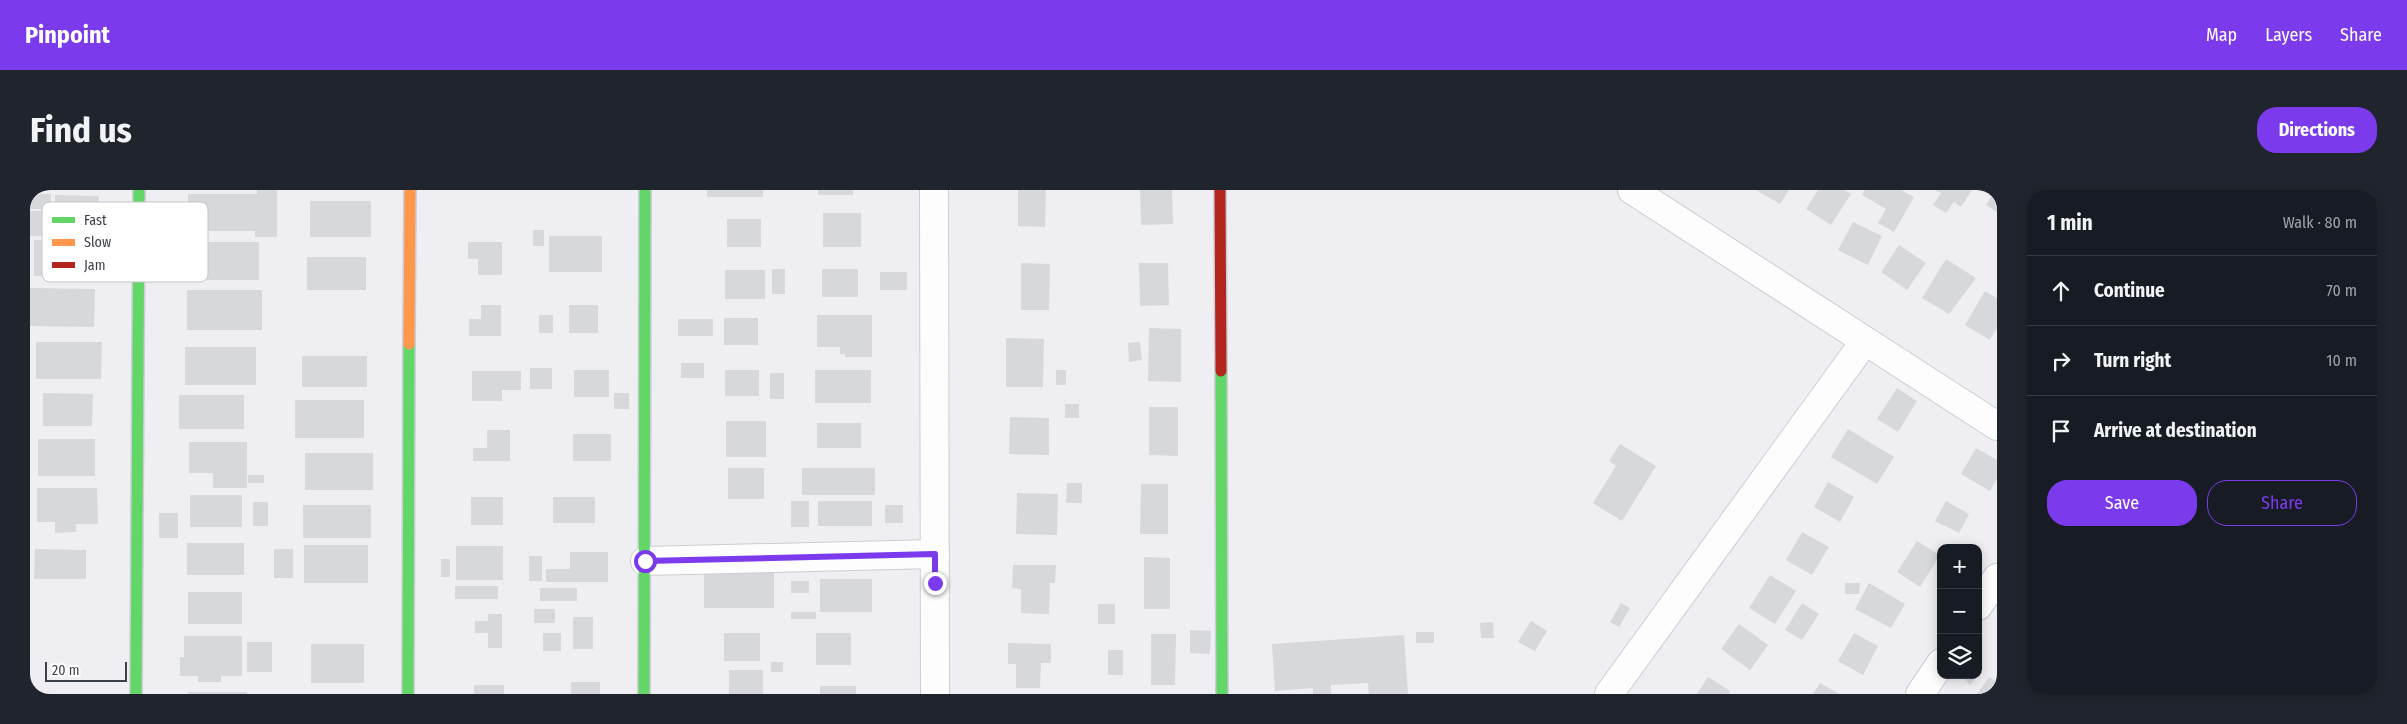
<!DOCTYPE html>
<html lang="en">
<head>
<meta charset="utf-8">
<style>
	:root { --surface:#171b24; --page:#20242c; --text:#f1f3f6; --muted:#9ea1a6; --line:#363941; --accent:#7c3aed }
	body { margin:0; font-family:"Fira Sans Condensed",sans-serif; background:var(--page); color:var(--text) }
	.controls { position:absolute; right:15px; bottom:15px; display:grid; overflow:hidden; border-radius:10px; box-shadow:0 2px 12px #0003 }
	.controls button { width:45px; height:45px; display:grid; place-items:center; padding:0; border:0; border-bottom:1px solid var(--line); background:var(--surface); color:var(--text); font:25px sans-serif }
	.scale { position:absolute; left:15px; bottom:12px; width:82px; box-sizing:border-box; padding-left:5px; border:2px solid #3b3f49; border-top:0; font-size:14px; line-height:18px; white-space:nowrap; color:#3b3f49; -webkit-text-stroke:4px #fff; paint-order:stroke }
	.stop { position:absolute; width:15px; height:15px; margin:-11px; border:4px solid #7c3aed; border-radius:50%; background:#fff }
	.stop.end { background:#7c3aed; border-color:#fff; box-shadow:0 1px 5px #0008 }
	.list { margin:0; padding:0; list-style:none }
	h2 { display:flex; justify-content:space-between; align-items:center; height:65px; margin:0; padding:0 20px; font-size:21px }
	h2 small { font-size:16px; font-weight:400; color:var(--muted) }
	.list li { display:grid; grid-template-columns:32px 1fr auto; gap:15px; align-items:center; box-sizing:border-box; height:70px; padding:0 20px; border-top:1px solid var(--line) }
	.list b { display:block; font-size:19px; white-space:nowrap }
	.list em { font-size:16px; font-style:normal; color:var(--muted) }
	.actions { display:flex; gap:10px; padding:15px 20px }
	.actions a { flex:1; padding:11px 0; border:1px solid var(--accent); border-radius:20px; text-align:center; font-size:18px; color:var(--accent) }
	.actions .main { background:var(--accent); color:#fff }
	.icon { flex:none; width:28px; height:28px; fill:none; stroke:currentColor; stroke-width:2; stroke-linecap:round; stroke-linejoin:round }
	.map { position:relative; flex:none; width:1967px; height:504px; overflow:hidden; border-radius:20px }
	header { display:flex; align-items:center; gap:30px; box-sizing:border-box; height:70px; padding:0 25px; background:var(--accent); color:#fff }
	header strong { font-size:24px }
	nav { display:flex; gap:28px; margin-inline-start:auto; font-size:18px }
	.intro { display:flex; align-items:center; justify-content:space-between; box-sizing:border-box; height:120px; padding:0 30px }
	h1 { margin:0; font-size:35px }
	.button { padding:12px 22px; border-radius:20px; background:var(--accent); color:#fff; font-size:18px; font-weight:700 }
	main { display:flex; gap:30px; padding:0 30px }
	aside { flex:1; background:var(--surface); border-radius:20px; box-shadow:0 2px 12px #0003 }
	.map>svg:first-child { display:block }
	.building { fill:#d7d8dc }
	.lines { fill:none; stroke-linecap:round; stroke-linejoin:round }
	.street-casing { stroke:#cccdd1; stroke-width:30 }
	.fast-casing { stroke:#ccced7; stroke-width:14 }
	.slow-casing { stroke:#ccced7; stroke-width:14 }
	.jam-casing { stroke:#ccced7; stroke-width:14 }
	.street { stroke:#fdfdfd; stroke-width:28 }
	.fast { stroke:#63d668; stroke-width:11 }
	.slow { stroke:#ff974d; stroke-width:11 }
	.jam { stroke:#b3261e; stroke-width:11 }
	.route { stroke:#7c3aed; stroke-width:6 }
	.key { fill:#fff; stroke:#c4c5c8; stroke-width:1 }
	.key-label { font-size:14px; fill:#3b3f49 }
</style>
</head>
<body>
<header>
<strong>Pinpoint</strong>
<nav><a>Map</a><a>Layers</a><a>Share</a></nav>
</header>
<div class="intro"><h1>Find us</h1><a class="button">Directions</a></div>
<main>
<div class="map">
<svg width="1967" height="504" viewBox="0 0 1967 504">
	<rect width="100%" height="100%" fill="#efeff3"/>
	<g class="building">
		<path d="M 227,0 L 247,0 L 247,47 L 225,47 L 225,41 L 158,41 L 158,4 L 227,4 Z"/>
		<rect x="677" y="0" width="56" height="7"/>
		<rect x="788" y="0" width="35" height="5"/>
		<path d="M 988,0 L 1016,0 L 1015,37 L 988,36 Z"/>
		<path d="M 1110,0 L 1142,0 L 1143,34 L 1111,35 Z"/>
		<path d="M 1726,0 L 1759,0 L 1750,14 Z"/>
		<path d="M 1788,0 L 1815,0 L 1821,4 L 1801,35 L 1776,19 Z"/>
		<path d="M 1835,0 L 1871,0 L 1884,7 L 1864,42 L 1848,33 L 1856,19 L 1832,5 Z"/>
		<path d="M 1905,0 L 1942,0 L 1931,17 L 1924,12 L 1916,23 L 1903,15 L 1911,3 Z"/>
		<path d="M 1965,0 L 1967,0 L 1967,22 L 1956,15 Z"/>
		<rect x="0" y="4" width="21" height="15"/>
		<path d="M 25,5 L 69,6 L 68,38 L 25,38 Z"/>
		<rect x="280" y="11" width="61" height="36"/>
		<rect x="0" y="21" width="17" height="25"/>
		<rect x="793" y="23" width="38" height="34"/>
		<rect x="697" y="29" width="34" height="28"/>
		<path d="M 1823,32 L 1852,46 L 1838,75 L 1808,60 Z"/>
		<rect x="503" y="40" width="11" height="16"/>
		<rect x="519" y="46" width="53" height="36"/>
		<path d="M 4,50 L 68,50 L 67,86 L 4,86 Z"/>
		<rect x="158" y="52" width="71" height="38"/>
		<path d="M 438,52 L 472,52 L 472,85 L 448,85 L 448,69 L 438,69 Z"/>
		<path d="M 1869,55 L 1896,73 L 1877,100 L 1851,82 Z"/>
		<rect x="277" y="67" width="59" height="33"/>
		<path d="M 1916,69 L 1946,88 L 1919,124 L 1892,108 Z"/>
		<path d="M 991,73 L 1020,74 L 1019,120 L 991,120 Z"/>
		<path d="M 1109,73 L 1138,73 L 1139,115 L 1110,116 Z"/>
		<rect x="742" y="79" width="13" height="25"/>
		<rect x="792" y="79" width="36" height="28"/>
		<rect x="695" y="80" width="40" height="29"/>
		<rect x="850" y="82" width="27" height="18"/>
		<path d="M 0,98 L 65,99 L 64,137 L 0,136 Z"/>
		<rect x="157" y="100" width="75" height="40"/>
		<path d="M 1955,101 L 1967,108 L 1967,138 L 1960,150 L 1935,135 Z"/>
		<path d="M 451,115 L 471,115 L 471,146 L 439,146 L 439,129 L 451,129 Z"/>
		<rect x="539" y="115" width="29" height="28"/>
		<rect x="509" y="125" width="14" height="18"/>
		<path d="M 787,125 L 842,125 L 842,167 L 815,167 L 815,164 L 810,164 L 810,157 L 787,157 Z"/>
		<rect x="694" y="128" width="34" height="27"/>
		<rect x="648" y="129" width="35" height="17"/>
		<path d="M 1119,138 L 1151,139 L 1151,192 L 1118,191 Z"/>
		<path d="M 976,148 L 1014,149 L 1013,197 L 976,197 Z"/>
		<path d="M 6,152 L 72,152 L 71,189 L 6,189 Z"/>
		<path d="M 1110,152 L 1112,170 L 1099,172 L 1098,153 Z"/>
		<rect x="155" y="157" width="71" height="38"/>
		<rect x="272" y="166" width="65" height="31"/>
		<rect x="651" y="173" width="23" height="15"/>
		<rect x="500" y="178" width="22" height="21"/>
		<rect x="544" y="180" width="35" height="27"/>
		<rect x="695" y="180" width="34" height="26"/>
		<rect x="785" y="180" width="56" height="33"/>
		<rect x="1026" y="180" width="10" height="15"/>
		<path d="M 442,181 L 491,181 L 491,200 L 472,200 L 472,211 L 442,211 Z"/>
		<rect x="740" y="183" width="14" height="26"/>
		<path d="M 1867,198 L 1887,211 L 1868,242 L 1847,229 Z"/>
		<path d="M 13,203 L 63,204 L 62,236 L 13,236 Z"/>
		<rect x="584" y="203" width="15" height="16"/>
		<rect x="149" y="205" width="65" height="34"/>
		<rect x="265" y="210" width="69" height="38"/>
		<rect x="1035" y="214" width="14" height="14"/>
		<path d="M 1119,217 L 1148,217 L 1148,266 L 1119,265 Z"/>
		<path d="M 980,227 L 1019,228 L 1019,265 L 979,264 Z"/>
		<rect x="696" y="231" width="40" height="36"/>
		<rect x="787" y="233" width="44" height="25"/>
		<path d="M 1818,239 L 1864,267 L 1847,294 L 1801,267 Z"/>
		<path d="M 457,240 L 480,240 L 480,271 L 443,271 L 443,258 L 457,258 Z"/>
		<rect x="543" y="244" width="38" height="27"/>
		<rect x="8" y="249" width="57" height="37"/>
		<path d="M 159,252 L 217,252 L 217,298 L 183,298 L 183,283 L 159,283 Z"/>
		<path d="M 1590,254 L 1626,276 L 1592,331 L 1563,313 L 1586,276 L 1579,271 Z"/>
		<path d="M 1946,258 L 1967,270 L 1967,289 L 1960,301 L 1931,284 Z"/>
		<rect x="275" y="263" width="68" height="37"/>
		<rect x="698" y="278" width="36" height="31"/>
		<rect x="772" y="278" width="73" height="27"/>
		<rect x="218" y="285" width="16" height="8"/>
		<path d="M 1798,292 L 1824,307 L 1810,332 L 1784,317 Z"/>
		<path d="M 1037,293 L 1052,293 L 1052,313 L 1036,313 Z"/>
		<path d="M 1111,294 L 1138,294 L 1138,344 L 1110,344 Z"/>
		<path d="M 7,298 L 67,298 L 68,334 L 46,334 L 46,342 L 25,343 L 25,332 L 7,332 Z"/>
		<path d="M 987,303 L 1028,304 L 1027,345 L 986,344 Z"/>
		<rect x="160" y="305" width="52" height="32"/>
		<rect x="441" y="307" width="32" height="28"/>
		<rect x="523" y="307" width="42" height="26"/>
		<rect x="761" y="311" width="18" height="26"/>
		<rect x="788" y="311" width="54" height="25"/>
		<path d="M 1916,311 L 1939,324 L 1929,343 L 1905,331 Z"/>
		<rect x="223" y="312" width="15" height="24"/>
		<rect x="273" y="315" width="68" height="33"/>
		<rect x="855" y="315" width="18" height="18"/>
		<rect x="129" y="323" width="19" height="25"/>
		<path d="M 1772,342 L 1799,357 L 1782,385 L 1756,370 Z"/>
		<path d="M 1887,351 L 1910,365 L 1890,397 L 1867,382 Z"/>
		<rect x="157" y="353" width="57" height="32"/>
		<rect x="274" y="355" width="64" height="38"/>
		<rect x="426" y="356" width="47" height="34"/>
		<path d="M 5,359 L 56,360 L 56,389 L 4,389 Z"/>
		<rect x="244" y="359" width="19" height="29"/>
		<path d="M 540,362 L 578,362 L 578,392 L 516,392 L 516,379 L 540,379 Z"/>
		<rect x="499" y="366" width="13" height="25"/>
		<path d="M 1114,367 L 1140,368 L 1140,419 L 1114,419 Z"/>
		<rect x="411" y="369" width="9" height="18"/>
		<path d="M 983,375 L 1026,375 L 1025,393 L 1020,393 L 1019,424 L 991,423 L 991,399 L 982,398 Z"/>
		<rect x="674" y="376" width="70" height="42"/>
		<path d="M 1740,385 L 1766,401 L 1745,434 L 1719,418 Z"/>
		<rect x="790" y="389" width="52" height="33"/>
		<rect x="761" y="391" width="18" height="12"/>
		<path d="M 1815,393 L 1830,393 L 1829,404 L 1815,404 Z"/>
		<path d="M 1839,393 L 1875,414 L 1861,438 L 1825,419 Z"/>
		<rect x="425" y="396" width="43" height="13"/>
		<rect x="510" y="398" width="37" height="13"/>
		<rect x="158" y="402" width="54" height="32"/>
		<path d="M 1591,413 L 1600,418 L 1589,437 L 1580,432 Z"/>
		<path d="M 1772,413 L 1789,424 L 1772,450 L 1755,440 Z"/>
		<rect x="1068" y="414" width="17" height="20"/>
		<rect x="504" y="419" width="21" height="14"/>
		<rect x="761" y="422" width="25" height="7"/>
		<path d="M 458,424 L 472,424 L 472,458 L 458,458 L 458,443 L 445,443 L 445,431 L 458,431 Z"/>
		<rect x="543" y="427" width="20" height="32"/>
		<path d="M 1501,431 L 1517,441 L 1505,461 L 1488,452 Z"/>
		<path d="M 1463,432 L 1464,448 L 1451,448 L 1450,433 Z"/>
		<path d="M 1709,434 L 1738,455 L 1720,480 L 1691,459 Z"/>
		<path d="M 1160,440 L 1181,441 L 1180,464 L 1160,463 Z"/>
		<rect x="1386" y="442" width="18" height="11"/>
		<rect x="513" y="443" width="18" height="18"/>
		<rect x="694" y="443" width="36" height="28"/>
		<rect x="786" y="443" width="35" height="32"/>
		<path d="M 1824,443 L 1848,456 L 1833,485 L 1808,471 Z"/>
		<path d="M 1121,444 L 1146,444 L 1145,495 L 1121,495 Z"/>
		<path d="M 1374,445 L 1378,504 L 1339,504 L 1338,493 L 1301,495 L 1301,504 L 1283,504 L 1283,498 L 1245,501 L 1242,454 Z"/>
		<path d="M 154,446 L 212,446 L 212,486 L 191,486 L 191,492 L 168,492 L 168,486 L 150,486 L 150,467 L 154,467 Z"/>
		<rect x="217" y="452" width="25" height="30"/>
		<path d="M 978,453 L 1021,454 L 1021,473 L 1011,473 L 1010,498 L 986,498 L 986,474 L 978,474 Z"/>
		<rect x="281" y="454" width="53" height="39"/>
		<rect x="1078" y="460" width="15" height="25"/>
		<rect x="741" y="472" width="12" height="10"/>
		<rect x="699" y="480" width="34" height="24"/>
		<path d="M 1931,485 L 1948,485 L 1940,495 Z"/>
		<path d="M 1678,487 L 1700,501 L 1699,504 L 1667,504 Z"/>
		<path d="M 1959,487 L 1967,492 L 1967,504 L 1947,504 Z"/>
		<rect x="541" y="492" width="29" height="12"/>
		<path d="M 1790,493 L 1809,504 L 1783,504 Z"/>
		<rect x="444" y="495" width="30" height="9"/>
		<rect x="790" y="496" width="36" height="8"/>
		<rect x="158" y="502" width="59" height="2"/>
	</g>
	<g class="lines">
		<g class="street-casing">
			<g id="street">
				<path d="M 904,0 L 905,504"/>
				<path d="M 1602,0 L 1967,236"/>
				<path d="M 615,371 L 905,364"/>
				<path d="M 1948,416 L 1967,388"/>
				<path d="M 1579,504 L 1835,151"/>
				<path d="M 1890,504 L 1911,473"/>
			</g>
		</g>
		<g class="fast-casing">
			<g id="fast">
				<path d="M 1191,181 L 1192,504"/>
				<path d="M 106,504 L 109,0"/>
				<path d="M 378,504 L 379,154"/>
				<path d="M 614,504 L 615,0"/>
			</g>
		</g>
		<g class="slow-casing">
			<path id="slow" d="M 379,154 L 380,0"/>
		</g>
		<g class="jam-casing">
			<path id="jam" d="M 1190,0 L 1191,181"/>
		</g>
		<use href="#street" class="street"/>
		<use href="#fast" class="fast"/>
		<use href="#slow" class="slow"/>
		<use href="#jam" class="jam"/>
	</g>
	<g class="lines">
		<path class="route" d="M 615,371 L 905,364 L 905,393"/>
	</g>
	<rect x="12" y="12" width="166" height="80" rx="8" class="key"/>
	<rect x="22" y="27" width="23" height="6" fill="#63d668"/>
	<rect x="22" y="49" width="23" height="7" fill="#ff974d"/>
	<rect x="22" y="72" width="23" height="6" fill="#b3261e"/>
	<g class="key-label">
		<text x="54" y="35">Fast</text>
		<text x="54" y="57">Slow</text>
		<text x="54" y="80">Jam</text>
	</g>
</svg>
<div class="controls">
<button>+</button>
<button>−</button>
<button><svg class="icon" aria-label="layers" viewBox="0 0 24 24"><path d="M12 4l9 5-9 5-9-5zM3 14l9 5 9-5"/></svg></button>
</div>
<div class="scale">20 m</div>
<div class="stop" style="left:615px;top:371px"></div>
<div class="stop end" style="left:905px;top:393px"></div>
</div>
<aside>
<h2>1 min<small>Walk · 80 m</small></h2>
<ul class="list">
<li><svg class="icon" aria-label="ahead" viewBox="0 0 24 24"><path d="M12 20V5M6 11l6-6 6 6"/></svg><div><b>Continue</b></div><em>70 m</em></li>
<li><svg class="icon" aria-label="right" viewBox="0 0 24 24"><path d="M7 20v-9h11M14 6l5 5-5 5"/></svg><div><b>Turn right</b></div><em>10 m</em></li>
<li><svg class="icon" aria-label="arrive" viewBox="0 0 24 24"><path d="M6 21V4h12l-3 4 3 4H6"/></svg><div><b>Arrive at destination</b></div></li>
</ul>
<div class="actions"><a class="main">Save</a><a>Share</a></div>
</aside>
</main>
</body>
</html>
